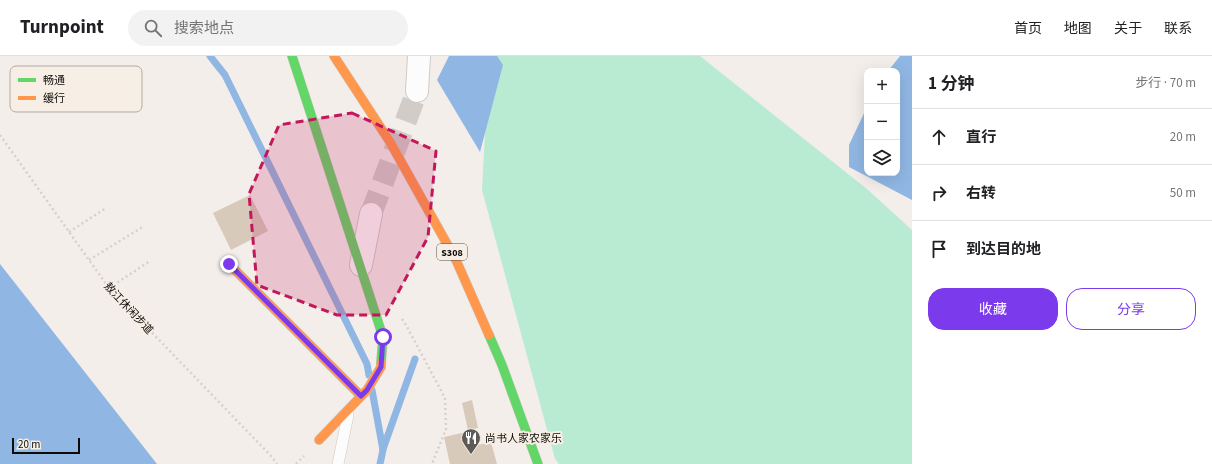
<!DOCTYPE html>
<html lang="zh">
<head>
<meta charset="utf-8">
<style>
	:root { --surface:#fff; --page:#f2f2f2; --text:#202124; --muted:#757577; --line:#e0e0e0; --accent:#7c3aed }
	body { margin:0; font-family:"Source Sans 3","Noto Sans SC",sans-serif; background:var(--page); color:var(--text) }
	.controls { position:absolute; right:12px; top:12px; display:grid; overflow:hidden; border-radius:8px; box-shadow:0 4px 16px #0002 }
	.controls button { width:36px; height:36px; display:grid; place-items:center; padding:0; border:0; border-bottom:1px solid var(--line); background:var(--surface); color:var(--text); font:20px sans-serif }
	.scale { position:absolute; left:12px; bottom:10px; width:68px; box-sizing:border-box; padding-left:4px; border:2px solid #0e0b08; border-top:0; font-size:11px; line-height:14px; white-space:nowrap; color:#0e0b08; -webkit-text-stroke:3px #f7eee6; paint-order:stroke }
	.stop { position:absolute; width:12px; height:12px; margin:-9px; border:3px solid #7c3aed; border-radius:50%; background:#fff }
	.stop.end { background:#7c3aed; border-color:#fff; box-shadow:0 1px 4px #0008 }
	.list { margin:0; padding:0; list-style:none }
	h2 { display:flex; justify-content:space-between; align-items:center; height:52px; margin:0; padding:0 16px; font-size:17px }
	h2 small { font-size:13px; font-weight:400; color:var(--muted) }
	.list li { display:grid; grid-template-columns:26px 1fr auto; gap:12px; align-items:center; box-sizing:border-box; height:56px; padding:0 16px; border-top:1px solid var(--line) }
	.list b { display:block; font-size:15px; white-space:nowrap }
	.list em { font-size:13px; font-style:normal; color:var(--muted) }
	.actions { display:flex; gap:8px; padding:12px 16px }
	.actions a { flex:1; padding:9px 0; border:1px solid var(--accent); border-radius:16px; text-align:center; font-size:14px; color:var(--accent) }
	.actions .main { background:var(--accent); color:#fff }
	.icon { flex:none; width:22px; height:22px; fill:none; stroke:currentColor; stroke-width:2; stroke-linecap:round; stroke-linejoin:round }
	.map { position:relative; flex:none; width:912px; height:408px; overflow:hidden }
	header { display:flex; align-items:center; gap:24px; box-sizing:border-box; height:56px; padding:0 20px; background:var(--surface); border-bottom:1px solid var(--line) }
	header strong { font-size:19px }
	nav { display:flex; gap:22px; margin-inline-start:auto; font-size:14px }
	.search { width:280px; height:36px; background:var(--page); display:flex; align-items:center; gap:10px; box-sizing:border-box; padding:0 14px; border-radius:22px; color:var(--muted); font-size:15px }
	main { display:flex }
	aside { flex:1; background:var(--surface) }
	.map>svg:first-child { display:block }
	.green { fill:#b9ebd3 }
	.water { fill:#90b7e3 }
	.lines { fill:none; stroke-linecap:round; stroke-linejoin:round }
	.stream { stroke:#90b7e3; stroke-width:7 }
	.building { fill:#d8cabb }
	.street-tunnel { stroke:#d1ccc8; stroke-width:22; stroke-dasharray:22 11; stroke-linecap:butt }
	.lane-casing { stroke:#cfcbc7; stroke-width:12 }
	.street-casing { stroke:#cfcbc7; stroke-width:24 }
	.fast-casing { stroke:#cfcbc7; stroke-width:10 }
	.slow-casing { stroke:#cfcbc7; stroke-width:10 }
	.path { stroke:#d3d1d0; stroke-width:2.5; stroke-dasharray:2 3; stroke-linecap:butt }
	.lane { stroke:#fdfcfc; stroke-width:11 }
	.street { stroke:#fdfcfc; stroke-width:22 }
	.fast { stroke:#63d668; stroke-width:9 }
	.slow { stroke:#ff974d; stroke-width:9 }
	.route { stroke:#7c3aed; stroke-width:5 }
	.marked { fill:#c2185b; fill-opacity:0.2; stroke:#c2185b; stroke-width:3; stroke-dasharray:8 5; stroke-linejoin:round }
	.labels { text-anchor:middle; stroke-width:4; stroke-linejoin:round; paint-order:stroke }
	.shield { fill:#f7eee6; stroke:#544f4b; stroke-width:1 }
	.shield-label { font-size:10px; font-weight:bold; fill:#0e0b08 }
	.street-label { font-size:11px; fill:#0e0b08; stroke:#f7eee6 }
	.poi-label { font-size:11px; fill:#0e0b08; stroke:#f7eee6; text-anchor:start }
	.key { fill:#f7eee6; stroke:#b1aaa3; stroke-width:1 }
	.key-label { font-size:11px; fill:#0e0b08 }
</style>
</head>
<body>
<header>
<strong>Turnpoint</strong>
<div class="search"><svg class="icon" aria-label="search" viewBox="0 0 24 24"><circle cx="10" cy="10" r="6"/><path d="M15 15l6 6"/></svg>搜索地点</div>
<nav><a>首页</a><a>地图</a><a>关于</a><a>联系</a></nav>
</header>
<main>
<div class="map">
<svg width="912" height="408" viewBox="0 0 912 408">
	<rect width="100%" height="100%" fill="#f3eeea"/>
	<path class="green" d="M 489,0 L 700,0 L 867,133 L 912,174 L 912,408 L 559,408 L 555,403 L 482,134 Z"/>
	<g class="water">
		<path d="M 449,0 L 497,0 L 503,9 L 480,96 L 437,24 Z"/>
		<path d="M 900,0 L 912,0 L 912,144 L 849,111 L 849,89 L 867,51 L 867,117 L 897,117 L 897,15 L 888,15 Z"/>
		<path d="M 0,208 L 157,408 L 0,408 Z"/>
	</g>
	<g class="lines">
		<g class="stream">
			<path d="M 210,0 L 225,19 L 367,308 L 369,319"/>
			<path d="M 372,334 L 383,394 L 380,408"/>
			<path d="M 383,393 L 415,303"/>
		</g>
	</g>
	<g class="building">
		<path d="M 250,139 L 268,175 L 231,194 L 213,157 Z"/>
		<path d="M 472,344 L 478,372 L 468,374 L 462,347 Z"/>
		<path d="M 475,374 L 478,389 L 491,386 L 497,408 L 450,408 L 444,381 Z"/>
	</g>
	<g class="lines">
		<path class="street-tunnel" d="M 371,158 L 417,35"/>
		<g class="lane-casing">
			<path id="lane" d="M 338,408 L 348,359"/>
		</g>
		<g class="street-casing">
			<g id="street">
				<path d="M 417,35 L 419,0"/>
				<path d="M 361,209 L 371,158"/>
			</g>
		</g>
		<g class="fast-casing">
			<g id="fast">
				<path d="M 292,0 L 383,281 L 381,307"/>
				<path d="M 489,279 L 502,309 L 538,408"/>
			</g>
		</g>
		<g class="slow-casing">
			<g id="slow">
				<path d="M 334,0 L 390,86 L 456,204 L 489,279"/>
				<path d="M 229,208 L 361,340"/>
				<path d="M 319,384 L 367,334 L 381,311 L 381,307"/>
			</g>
		</g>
		<g class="path">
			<path d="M 0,79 L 109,232 L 272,401 L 277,408"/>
			<path d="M 69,176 L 106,152"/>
			<path d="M 89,204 L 144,170"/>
			<path d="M 109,232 L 150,205"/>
			<path d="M 402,263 L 406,269 L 445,342 L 446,373 L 432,408"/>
			<path d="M 296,408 L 304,400"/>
		</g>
		<use href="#lane" class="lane"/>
		<use href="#street" class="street"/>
		<use href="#fast" class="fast"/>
		<use href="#slow" class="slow"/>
	</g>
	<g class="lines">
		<path class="route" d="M 229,208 L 361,340 L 367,334 L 381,311 L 383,281"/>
	</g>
	<path class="marked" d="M 352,57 L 436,95 L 428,181 L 386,259 L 337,259 L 257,229 L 249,138 L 279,69 Z"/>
	<defs>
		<g id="restaurant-pin" transform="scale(1)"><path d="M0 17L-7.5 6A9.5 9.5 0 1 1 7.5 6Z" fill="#5e5a57" stroke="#f7eee6"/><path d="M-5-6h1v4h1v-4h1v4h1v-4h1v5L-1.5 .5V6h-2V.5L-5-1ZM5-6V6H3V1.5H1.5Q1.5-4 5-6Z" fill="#fff"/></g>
	</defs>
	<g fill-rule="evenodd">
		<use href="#restaurant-pin" x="471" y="382"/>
	</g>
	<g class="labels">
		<rect class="shield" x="437" y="188" width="30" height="16" rx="3"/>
		<g class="shield-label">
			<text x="452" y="200">S308</text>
		</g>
		<g class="street-label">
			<text transform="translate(129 252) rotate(47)" y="4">敖江休闲步道</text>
		</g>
		<g class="poi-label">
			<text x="485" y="386">尚书人家农家乐</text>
		</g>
	</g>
	<rect x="10" y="10" width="132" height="46" rx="6" class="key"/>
	<rect x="18" y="22" width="18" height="4" fill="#63d668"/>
	<rect x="18" y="40" width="18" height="4" fill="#ff974d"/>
	<g class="key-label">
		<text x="43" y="28">畅通</text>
		<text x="43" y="46">缓行</text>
	</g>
</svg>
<div class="controls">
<button>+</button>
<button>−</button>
<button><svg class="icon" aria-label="layers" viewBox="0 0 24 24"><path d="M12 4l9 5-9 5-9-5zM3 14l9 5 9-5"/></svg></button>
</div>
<div class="scale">20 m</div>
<div class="stop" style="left:383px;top:281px"></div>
<div class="stop end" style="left:229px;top:208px"></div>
</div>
<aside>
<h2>1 分钟<small>步行 · 70 m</small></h2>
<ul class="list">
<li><svg class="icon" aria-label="ahead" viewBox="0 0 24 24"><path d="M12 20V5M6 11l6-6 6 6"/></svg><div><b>直行</b></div><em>20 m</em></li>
<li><svg class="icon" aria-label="right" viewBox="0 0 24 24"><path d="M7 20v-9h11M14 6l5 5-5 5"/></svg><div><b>右转</b></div><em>50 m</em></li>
<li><svg class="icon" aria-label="arrive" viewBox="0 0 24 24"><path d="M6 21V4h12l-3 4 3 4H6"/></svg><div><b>到达目的地</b></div></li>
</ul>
<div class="actions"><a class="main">收藏</a><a>分享</a></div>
</aside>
</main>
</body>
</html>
